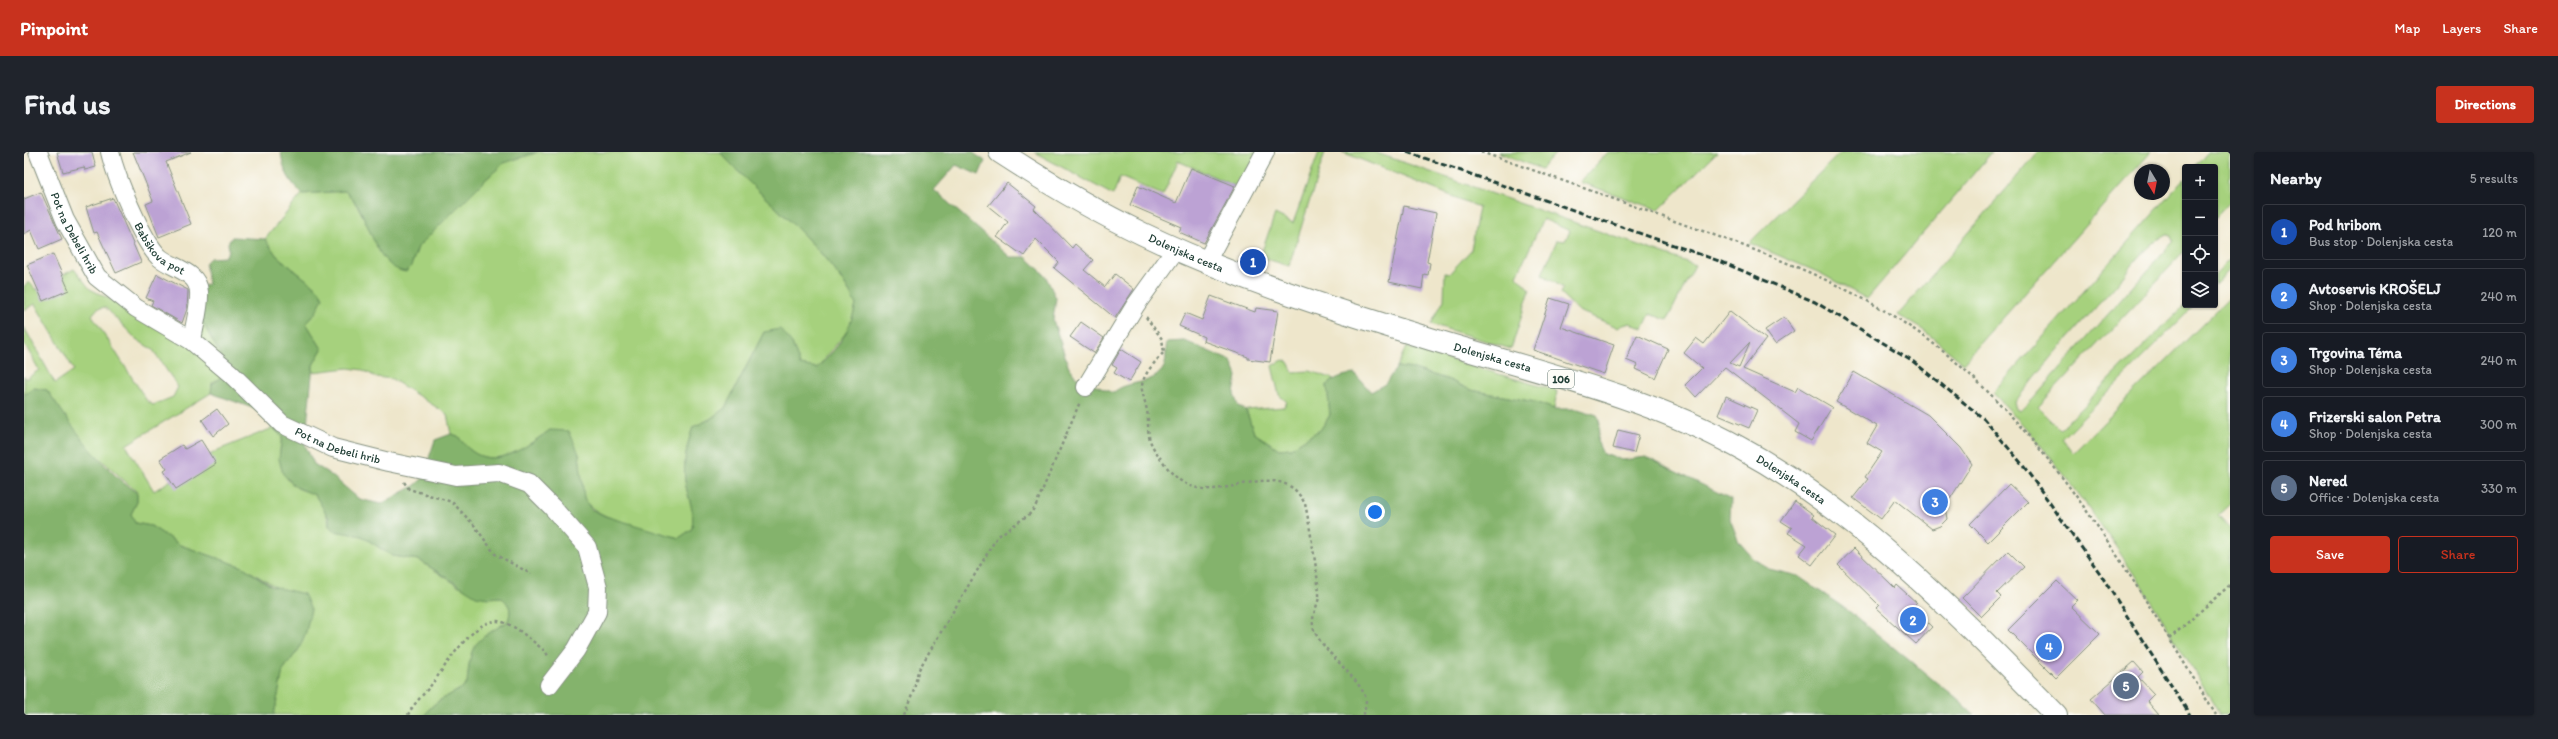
<!DOCTYPE html>
<html lang="en">
<head>
<meta charset="utf-8">
<style>
	:root { --surface:#171b24; --page:#20242c; --text:#f1f3f6; --muted:#9ea1a6; --line:#363941; --accent:#c8321e }
	body { margin:0; font-family:Itim,sans-serif; background:var(--page); color:var(--text) }
	.controls { position:absolute; right:12px; top:12px; display:grid; overflow:hidden; border-radius:4px; box-shadow:0 1px 3px #0004 }
	.controls button { width:36px; height:36px; display:grid; place-items:center; padding:0; border:0; border-bottom:1px solid var(--line); background:var(--surface); color:var(--text); font:20px sans-serif }
	.compass { position:absolute; left:2110px; top:12px; width:36px; height:36px; border-radius:50%; background:var(--surface); box-shadow:0 1px 3px #0004; rotate:170deg }
	.you { position:absolute; left:1351px; top:360px; width:14px; height:14px; margin:-10px; border:3px solid #fff; border-radius:50%; background:#1a73e8; box-shadow:0 0 0 6px #1a73e833 }
	.badge { display:grid; place-items:center; width:26px; height:26px; border-radius:50%; background:var(--accent); color:#fff; font-size:13px; font-weight:700 }
	.pin { position:absolute; translate:-50% -50%; border:2px solid #fff; box-shadow:0 1px 4px #0006 }
	.list { margin:0; padding:0; list-style:none }
	h2 { display:flex; justify-content:space-between; align-items:center; height:52px; margin:0; padding:0 16px; font-size:17px }
	h2 small { font-size:13px; font-weight:400; color:var(--muted) }
	.list li { display:grid; grid-template-columns:26px 1fr auto; gap:12px; align-items:center; box-sizing:border-box; height:56px; margin:0 8px 8px; padding:0 8px; border:1px solid var(--line); border-radius:4px }
	.list b { display:block; font-size:15px; white-space:nowrap }
	.list p { margin:0; font-size:13px; white-space:nowrap; color:var(--muted) }
	.list em { font-size:13px; font-style:normal; color:var(--muted) }
	.actions { display:flex; gap:8px; padding:12px 16px }
	.actions a { flex:1; padding:9px 0; border:1px solid var(--accent); border-radius:4px; text-align:center; font-size:14px; color:var(--accent) }
	.actions .main { background:var(--accent); color:#fff }
	.icon { flex:none; width:22px; height:22px; fill:none; stroke:currentColor; stroke-width:2; stroke-linecap:round; stroke-linejoin:round }
	.map { position:relative; flex:none; width:2206px; height:563px; overflow:hidden; border-radius:4px }
	header { display:flex; align-items:center; gap:24px; box-sizing:border-box; height:56px; padding:0 20px; background:var(--accent); color:#fff }
	header strong { font-size:19px }
	nav { display:flex; gap:22px; margin-inline-start:auto; font-size:14px }
	.intro { display:flex; align-items:center; justify-content:space-between; box-sizing:border-box; height:96px; padding:0 24px }
	h1 { margin:0; font-size:28px }
	.button { padding:10px 18px; border-radius:4px; background:var(--accent); color:#fff; font-size:14px; font-weight:700 }
	main { display:flex; gap:24px; padding:0 24px }
	aside { flex:1; background:var(--surface); border-radius:4px; box-shadow:0 1px 3px #0004 }
	.map>svg:first-child { display:block }
	.green { fill:#a6d17d; stroke:#628758; fill-rule:evenodd }
	.forest { fill:#84b36c; stroke:#527850 }
	.building { fill:#bca2d4; fill-rule:evenodd }
	.lines { fill:none; stroke-linecap:round; stroke-linejoin:round }
	.minor-casing { stroke:#869280; stroke-width:20 }
	.primary-casing { stroke:#869280; stroke-width:24 }
	.path { stroke:#869280; stroke-width:2.5; stroke-dasharray:3 3; stroke-linecap:butt }
	.minor { stroke:#fff; stroke-width:18 }
	.primary { stroke:#fff; stroke-width:22 }
	.rail { stroke:#1f3d34; stroke-width:3; stroke-dasharray:6 3; stroke-linecap:butt }
	.labels { text-anchor:middle; stroke-width:3; stroke-linejoin:round; paint-order:stroke }
	.shield { fill:#fdfcf7; stroke:#62766e; stroke-width:1 }
	.shield-label { font-size:11px; font-weight:bold; fill:#1f3d34 }
	.street-label { font-size:12px; fill:#1f3d34; stroke:#fdfcf7 }
</style>
</head>
<body>
<header>
<strong>Pinpoint</strong>
<nav><a>Map</a><a>Layers</a><a>Share</a></nav>
</header>
<div class="intro"><h1>Find us</h1><a class="button">Directions</a></div>
<main>
<div class="map">
<svg width="2206" height="563" viewBox="0 0 2206 563">
	<rect width="100%" height="100%" fill="#fdfcf7"/>
	<filter id="ink" filterUnits="userSpaceOnUse"><feTurbulence type="fractalNoise" baseFrequency=".025" numOctaves="2"/><feDisplacementMap in="SourceGraphic" scale="8" xChannelSelector="R" yChannelSelector="G"/><feConvolveMatrix kernelMatrix="1 2 1 2 8 2 1 2 1" color-interpolation-filters="sRGB"/></filter>
	<filter id="wash" filterUnits="userSpaceOnUse"><feTurbulence type="fractalNoise" baseFrequency=".012" numOctaves="4" result="noise"/><feDisplacementMap in="SourceGraphic" scale="16" xChannelSelector="R" yChannelSelector="G"/><feGaussianBlur stdDeviation="0.9" result="paint"/><feColorMatrix in="noise" values="0 0 0 0 0 0 0 0 0 0 0 0 0 0 0 0 0 1.4 0 .05"/><feComposite in="paint" operator="in"/></filter>
	<g filter="url(#wash)">
		<rect width="100%" height="100%" fill="#eee6cb"/>
		<g class="green">
			<path d="M 514,0 L 696,0 C 738,48 806,96 832,153 L 825,177 L 793,216 L 776,213 L 768,191 L 740,180 L 701,256 L 686,267 L 669,275 C 663,293 659,309 661,329 C 664,348 671,356 668,377 L 655,386 C 633,379 571,368 561,348 C 555,336 557,315 555,302 L 526,278 C 495,300 461,325 434,284 L 427,282 L 423,262 L 368,227 L 352,225 L 339,218 L 324,216 L 289,220 L 289,213 L 298,197 L 282,171 L 292,160 L 295,138 L 253,104 L 241,87 L 278,42 L 322,39 L 334,55 L 345,76 L 387,114 L 394,95 L 460,29 L 480,11 Z"/>
			<path d="M 1010,0 L 1236,0 L 1218,37 L 1154,9 L 1139,43 L 1096,25 L 1089,43 Z"/>
			<path d="M 1295,0 L 1301,0 L 1265,114 L 1236,105 L 1251,62 L 1269,71 Z"/>
			<path d="M 1318,0 L 1350,0 L 1671,113 L 1643,168 L 1626,162 L 1619,177 L 1606,171 L 1593,175 L 1555,159 L 1537,142 L 1539,136 L 1518,122 L 1533,88 L 1541,89 L 1546,79 L 1519,67 L 1493,124 L 1506,138 L 1487,197 L 1407,172 L 1420,148 L 1421,121 L 1425,122 L 1447,98 L 1455,55 Z"/>
			<path d="M 1474,0 L 1533,0 L 1517,17 Z"/>
			<path d="M 1584,0 L 1693,0 L 1635,58 L 1556,30 Z"/>
			<path d="M 1817,0 L 1968,0 L 1843,147 L 1796,121 L 1725,91 Z"/>
			<path d="M 2014,0 L 2127,0 L 1939,211 L 1899,178 L 1874,163 Z"/>
			<path d="M 2184,0 L 2206,0 L 2206,50 L 2191,66 L 2191,15 L 2171,15 Z"/>
			<path d="M 2161,26 L 2161,99 L 2014,255 L 2036,277 L 2161,153 L 2171,153 L 2038,286 L 2049,301 L 2206,145 L 2206,352 L 2194,363 L 2206,376 L 2206,563 L 2196,563 C 2131,454 2059,331 1969,241 ZM 2143,82 L 2146,82 L 2149,89 L 2010,246 L 1997,259 L 1993,257 L 1991,250 C 2022,210 2057,172 2091,134 C 2106,117 2122,93 2143,82 Z"/>
			<path d="M 2206,107 L 2206,117 L 2191,133 L 2191,122 Z"/>
			<path d="M 50,117 L 66,137 L 159,184 L 178,169 L 201,212 L 200,223 L 188,231 L 187,241 L 102,293 L 130,339 L 194,298 L 249,276 L 258,285 C 254,305 254,322 272,335 C 277,339 287,339 291,344 C 298,351 305,365 305,374 L 338,384 L 368,404 L 395,408 L 433,433 L 464,446 L 477,445 C 486,453 488,457 484,469 C 448,492 447,489 443,532 C 429,544 411,546 401,563 L 250,563 L 259,518 L 275,497 L 287,457 L 219,415 L 156,393 L 127,374 L 111,371 L 107,362 L 113,350 L 113,340 L 61,293 L 23,238 L 10,236 L 0,243 L 0,224 L 2,227 L 15,218 L 0,191 L 0,175 L 31,231 L 50,218 L 11,152 L 0,158 L 0,134 L 5,130 L 12,138 ZM 81,155 L 112,187 L 129,198 L 154,235 L 149,245 L 129,253 L 123,249 L 68,163 L 73,157 Z"/>
			<path d="M 1382,195 L 1533,239 L 1530,257 L 1511,250 L 1447,238 L 1425,228 L 1390,217 L 1373,215 Z"/>
			<path d="M 1259,208 L 1264,210 L 1269,220 L 1286,219 L 1310,227 L 1303,233 L 1306,263 L 1297,277 L 1267,296 L 1255,297 L 1230,281 L 1222,258 L 1260,255 L 1263,250 L 1255,243 L 1248,214 Z"/>
		</g>
		<g class="forest">
			<path d="M 257,0 L 514,0 L 480,11 L 460,29 L 394,95 L 387,114 L 382,120 C 353,116 347,75 334,54 C 330,49 326,44 322,39 L 278,42 C 265,29 259,18 257,0 Z"/>
			<path d="M 696,0 L 948,0 L 961,9 L 955,23 L 932,13 L 910,38 L 986,105 L 1002,105 L 1021,123 L 1032,146 L 1029,168 L 1044,213 L 1053,226 L 1089,241 C 1103,227 1129,235 1140,215 C 1143,209 1141,197 1143,190 L 1161,189 L 1207,209 L 1213,224 L 1210,242 L 1214,254 L 1222,258 L 1230,281 L 1255,297 L 1267,296 L 1297,277 L 1306,263 L 1303,233 C 1312,225 1319,223 1331,222 L 1347,240 L 1361,232 L 1373,215 L 1390,217 L 1425,228 L 1447,238 L 1511,250 L 1530,257 L 1554,257 L 1573,263 L 1576,272 L 1573,289 L 1579,302 L 1599,308 L 1622,305 L 1707,347 L 1706,367 L 1715,390 L 1729,406 L 1745,417 L 1774,424 L 1826,460 L 1934,548 L 1950,563 L 401,563 C 411,546 429,544 443,532 C 447,489 448,492 484,469 C 488,457 486,453 477,445 L 464,446 L 452,444 L 395,408 L 368,404 L 338,384 L 310,379 L 305,374 L 305,366 L 291,343 L 272,335 L 259,322 L 255,307 L 258,285 L 234,258 L 187,241 L 188,232 L 200,223 L 201,212 L 178,169 L 173,135 L 184,132 L 181,111 L 186,106 L 201,105 L 205,98 L 204,91 L 208,85 L 241,87 L 253,104 L 295,138 L 299,146 L 292,160 L 282,171 L 298,197 L 289,213 L 281,293 L 290,312 L 307,323 L 335,347 L 357,352 L 390,334 L 405,321 L 405,306 L 411,288 L 427,282 L 434,284 C 461,325 495,300 526,278 L 545,279 L 555,302 L 560,346 L 567,357 L 581,364 L 655,386 L 668,377 C 671,356 664,348 661,329 C 659,309 663,293 669,275 L 686,267 L 701,256 L 740,180 L 756,177 L 768,191 L 776,213 L 793,216 C 815,194 824,183 832,153 C 806,96 738,48 696,0 Z"/>
			<path d="M 10,236 L 23,238 C 49,275 75,314 113,341 L 113,350 L 107,362 L 111,371 L 127,374 L 156,393 L 219,415 L 247,434 L 280,442 L 287,457 L 282,480 L 275,497 L 259,518 L 250,563 L 0,563 L 0,243 Z"/>
		</g>
		<g id="blocks">
			<g class="building">
				<path d="M 33,0 L 68,0 L 72,15 L 61,18 L 60,15 L 39,20 Z"/>
				<path d="M 109,0 L 167,0 L 142,10 L 167,72 L 135,85 L 122,52 L 129,49 Z"/>
				<path d="M 1167,16 L 1211,34 L 1180,91 L 1155,80 L 1157,75 L 1106,53 L 1114,34 L 1152,51 Z"/>
				<path d="M 983,31 L 1012,54 L 1010,57 L 1048,96 L 1051,92 L 1069,108 L 1060,118 L 1081,135 L 1091,122 L 1110,137 L 1091,166 L 1030,116 L 1035,110 L 1012,87 L 1000,104 L 973,85 L 984,70 L 964,54 Z"/>
				<path d="M 17,40 L 38,87 L 15,97 L 7,78 L 0,82 L 0,47 Z"/>
				<path d="M 89,46 L 117,110 L 92,121 L 73,80 L 70,81 L 62,55 Z"/>
				<path d="M 1380,54 L 1412,61 L 1403,110 L 1406,111 L 1404,123 L 1400,122 L 1398,137 L 1365,130 Z"/>
				<path d="M 29,102 L 45,138 L 19,149 L 3,113 Z"/>
				<path d="M 133,122 L 164,138 L 163,157 L 158,171 L 127,153 L 129,149 L 122,146 Z"/>
				<path d="M 1187,144 L 1231,160 L 1232,156 L 1254,159 L 1246,210 L 1224,207 L 1224,205 L 1179,189 L 1180,185 L 1155,174 L 1161,161 L 1178,168 Z"/>
				<path d="M 1526,146 L 1545,152 L 1537,175 L 1590,193 L 1580,222 L 1509,198 Z"/>
				<path d="M 1706,159 L 1742,187 L 1719,217 L 1771,240 L 1774,235 L 1808,255 L 1787,289 L 1771,280 L 1775,272 L 1701,215 L 1672,245 L 1661,233 L 1678,216 L 1660,201 L 1672,186 L 1680,192 ZM 1726,190 L 1715,215 L 1706,211 Z"/>
				<path d="M 1760,165 L 1770,179 L 1751,192 L 1741,178 Z"/>
				<path d="M 1057,170 L 1080,186 L 1070,201 L 1046,185 Z"/>
				<path d="M 1613,183 L 1644,197 L 1631,226 L 1612,217 L 1614,213 L 1602,208 Z"/>
				<path d="M 1097,197 L 1117,210 L 1105,230 L 1090,221 L 1093,216 L 1088,213 Z"/>
				<path d="M 1830,220 L 1904,263 L 1937,296 L 1948,312 L 1921,355 L 1923,367 L 1916,374 L 1908,377 L 1871,348 L 1857,367 L 1829,346 L 1844,327 L 1841,325 L 1858,300 L 1843,291 L 1853,274 L 1812,250 Z"/>
				<path d="M 1702,244 L 1733,258 L 1725,276 L 1694,263 Z"/>
				<path d="M 193,257 L 204,272 L 189,284 L 178,268 Z"/>
				<path d="M 1594,278 L 1615,283 L 1610,301 L 1589,296 Z"/>
				<path d="M 177,288 L 192,312 L 152,337 L 140,319 L 143,317 L 136,307 L 158,293 L 161,297 Z"/>
				<path d="M 1985,332 L 2004,350 L 1964,390 L 1946,372 Z"/>
				<path d="M 1771,349 L 1790,363 L 1788,365 L 1811,383 L 1788,413 L 1775,403 L 1783,393 L 1764,381 L 1768,376 L 1757,369 Z"/>
				<path d="M 1830,396 L 1871,436 L 1873,433 L 1893,451 L 1888,456 L 1908,475 L 1892,492 L 1852,456 L 1855,453 L 1814,413 Z"/>
				<path d="M 1984,399 L 2000,415 L 1973,441 L 1977,445 L 1957,465 L 1938,446 Z"/>
				<path d="M 2033,429 L 2053,448 L 2047,454 L 2076,482 L 2032,526 L 1984,478 Z"/>
				<path d="M 2110,510 L 2119,520 L 2114,525 L 2130,542 L 2123,549 L 2135,563 L 2081,563 L 2067,547 Z"/>
			</g>
		</g>
	</g>
	<g filter="url(#ink)">
		<use href="#blocks" fill-opacity="0" stroke="#869280" stroke-width="1"/>
		<g class="lines">
			<g class="minor-casing">
				<g id="minor">
					<path id="s1" d="M 14,0 L 41,68 L 73,125 L 112,156 L 168,189 L 206,221 L 258,272 L 309,296 L 365,310 L 432,324 L 475,321 L 505,332 L 528,355 L 563,395 L 574,435 L 573,460 L 552,498 L 525,533"/>
					<path id="s2" d="M 86,0 C 92,25 117,87 135,105 C 147,116 174,119 175,140 C 176,155 170,174 168,189"/>
					<path d="M 1182,110 L 1241,0"/>
					<path d="M 1062,235 L 1111,154 L 1152,97"/>
				</g>
			</g>
			<g class="primary-casing">
				<g id="primary">
					<path id="s3" d="M 976,0 C 1022,30 1069,58 1119,82 C 1209,125 1304,156 1400,185 C 1503,217 1621,243 1716,296 C 1838,362 1936,465 2032,563"/>
				</g>
			</g>
			<g class="path">
				<path d="M 1457,0 C 1523,23 1588,46 1653,70 C 1739,100 1828,132 1902,186 C 2028,280 2111,432 2192,563"/>
				<path d="M 1122,165 L 1138,187 L 1140,200 C 1132,209 1116,225 1118,238 C 1120,248 1124,258 1124,268 C 1124,291 1127,293 1140,311 C 1179,369 1231,308 1270,337 C 1274,340 1279,348 1281,352 C 1284,363 1296,437 1295,445 C 1293,456 1286,466 1290,478 C 1298,499 1340,530 1342,548 C 1342,553 1340,558 1340,563"/>
				<path d="M 380,330 L 385,337 L 428,350 L 450,373 L 471,402 L 507,422"/>
				<path d="M 2145,487 L 2206,433"/>
				<path d="M 384,563 C 389,552 401,541 408,532 C 421,515 449,468 473,469 C 489,470 509,490 522,500 L 525,506"/>
				<path d="M 880,563 L 890,538 L 894,519 L 973,385 L 1007,361 L 1012,353 L 1056,250"/>
			</g>
			<use href="#minor" class="minor"/>
			<use href="#primary" class="primary"/>
			<path class="rail" d="M 1383,0 L 1698,110 L 1791,150 L 1886,207 L 1960,267 L 1998,312 L 2075,420 L 2166,563"/>
		</g>
	</g>
	<g class="labels">
		<rect class="shield" x="1524" y="218" width="26" height="18" rx="3"/>
		<g class="shield-label">
			<text x="1537" y="231">106</text>
		</g>
		<g class="street-label">
			<text dy="4" stroke="none"><textPath href="#s1" startOffset="89">Pot na Debeli hrib</textPath></text>
			<text dy="4" stroke="none"><textPath href="#s2" startOffset="111">Babškova pot</textPath></text>
			<text dy="4" stroke="none"><textPath href="#s3" startOffset="212">Dolenjska cesta</textPath></text>
			<text dy="4" stroke="none"><textPath href="#s3" startOffset="536">Dolenjska cesta</textPath></text>
			<text dy="4" stroke="none"><textPath href="#s1" startOffset="436">Pot na Debeli hrib</textPath></text>
			<text dy="4" stroke="none"><textPath href="#s3" startOffset="860">Dolenjska cesta</textPath></text>
		</g>
	</g>
</svg>
<div class="controls">
<button>+</button>
<button>−</button>
<button><svg class="icon" aria-label="locate" viewBox="0 0 24 24"><circle cx="12" cy="12" r="6"/><path d="M12 2v4M12 18v4M2 12h4M18 12h4"/></svg></button>
<button><svg class="icon" aria-label="layers" viewBox="0 0 24 24"><path d="M12 4l9 5-9 5-9-5zM3 14l9 5 9-5"/></svg></button>
</div>
<svg class="compass" viewBox="-18 -18 36 36"><path d="M0-13l5 13h-10z" fill="#e53935"/><path d="M0 13l5-13h-10z" fill="#9ea1a6"/></svg>
<div class="you"></div>
<div class="pin badge" style="left:1229px;top:110px;background:#1a4fb4">1</div>
<div class="pin badge" style="left:1889px;top:468px;background:#3f7fe0">2</div>
<div class="pin badge" style="left:1911px;top:350px;background:#3f7fe0">3</div>
<div class="pin badge" style="left:2025px;top:495px;background:#3f7fe0">4</div>
<div class="pin badge" style="left:2102px;top:534px;background:#5c6f8a">5</div>
</div>
<aside>
<h2>Nearby<small>5 results</small></h2>
<ul class="list">
<li><span class="badge" style="background:#1a4fb4">1</span><div><b>Pod hribom</b><p>Bus stop · Dolenjska cesta</p></div><em>120 m</em></li>
<li><span class="badge" style="background:#3f7fe0">2</span><div><b>Avtoservis KROŠELJ</b><p>Shop · Dolenjska cesta</p></div><em>240 m</em></li>
<li><span class="badge" style="background:#3f7fe0">3</span><div><b>Trgovina Téma</b><p>Shop · Dolenjska cesta</p></div><em>240 m</em></li>
<li><span class="badge" style="background:#3f7fe0">4</span><div><b>Frizerski salon Petra</b><p>Shop · Dolenjska cesta</p></div><em>300 m</em></li>
<li><span class="badge" style="background:#5c6f8a">5</span><div><b>Nered</b><p>Office · Dolenjska cesta</p></div><em>330 m</em></li>
</ul>
<div class="actions"><a class="main">Save</a><a>Share</a></div>
</aside>
</main>
</body>
</html>
